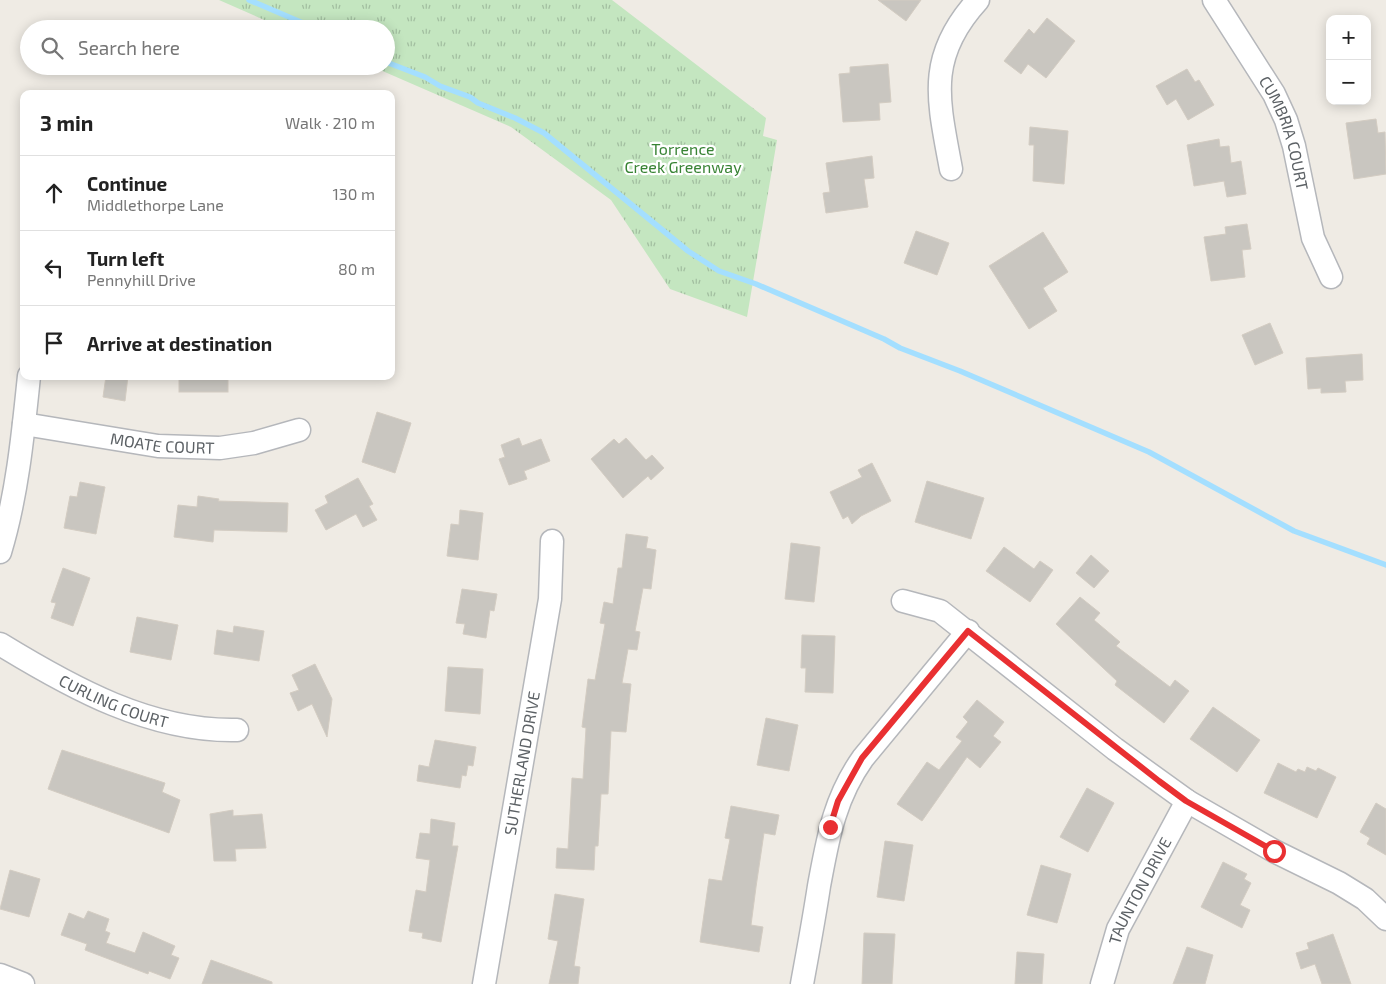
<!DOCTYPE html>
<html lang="en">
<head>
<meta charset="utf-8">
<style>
	:root { --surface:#fff; --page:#f6f6f6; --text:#222; --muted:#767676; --line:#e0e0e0 }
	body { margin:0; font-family:"Exo 2",sans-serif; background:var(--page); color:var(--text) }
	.controls { position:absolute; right:15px; top:15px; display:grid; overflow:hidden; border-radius:10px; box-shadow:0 2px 12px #0003 }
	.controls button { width:45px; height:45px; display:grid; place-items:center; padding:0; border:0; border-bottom:1px solid var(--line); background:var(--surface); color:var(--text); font:25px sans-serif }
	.stop { position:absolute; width:15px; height:15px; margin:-11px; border:4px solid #e93032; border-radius:50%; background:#fff }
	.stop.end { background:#e93032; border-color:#fff; box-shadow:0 1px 5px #0008 }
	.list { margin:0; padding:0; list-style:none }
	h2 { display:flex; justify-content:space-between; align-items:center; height:65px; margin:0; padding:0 20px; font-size:21px }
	h2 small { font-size:16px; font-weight:400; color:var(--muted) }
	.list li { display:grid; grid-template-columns:32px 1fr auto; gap:15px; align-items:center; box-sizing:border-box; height:75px; padding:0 20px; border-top:1px solid var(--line) }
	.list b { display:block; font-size:19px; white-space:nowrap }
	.list p { margin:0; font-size:16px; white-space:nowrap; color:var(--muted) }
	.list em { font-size:16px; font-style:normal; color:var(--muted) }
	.icon { flex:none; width:28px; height:28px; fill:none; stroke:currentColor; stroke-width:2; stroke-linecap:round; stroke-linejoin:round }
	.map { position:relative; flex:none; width:1386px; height:984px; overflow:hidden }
	.search { position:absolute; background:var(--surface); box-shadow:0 2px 12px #0003; left:20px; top:20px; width:375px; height:55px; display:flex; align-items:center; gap:12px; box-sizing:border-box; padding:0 18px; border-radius:28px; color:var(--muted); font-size:19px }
	.panel { position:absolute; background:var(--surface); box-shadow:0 2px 12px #0003; left:20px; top:90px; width:375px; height:290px; border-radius:10px }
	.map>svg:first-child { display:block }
	.grass { fill:url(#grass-tufts) }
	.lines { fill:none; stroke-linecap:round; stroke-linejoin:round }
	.stream { stroke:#a4dfff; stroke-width:5.5 }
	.building { fill:#c9c6c0; stroke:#d3ccc2 }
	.street-casing { stroke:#b5b7bb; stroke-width:25 }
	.street { stroke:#fff; stroke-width:22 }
	.route { stroke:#e93032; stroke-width:6 }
	.labels { text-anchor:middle; stroke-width:4.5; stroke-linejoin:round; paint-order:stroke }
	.street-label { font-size:16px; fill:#5c6165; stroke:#fff }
	.park-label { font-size:16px; fill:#388334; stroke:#fff }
</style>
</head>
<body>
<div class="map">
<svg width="1386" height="984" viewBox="0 0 1386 984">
	<defs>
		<pattern id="grass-tufts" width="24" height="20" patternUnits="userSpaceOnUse" patternTransform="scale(1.25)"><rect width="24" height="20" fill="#c4e6c0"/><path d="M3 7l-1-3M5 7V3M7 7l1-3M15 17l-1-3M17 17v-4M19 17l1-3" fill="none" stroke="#a2bea0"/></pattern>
	</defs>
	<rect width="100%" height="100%" fill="#efebe4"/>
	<path class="grass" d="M 219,0 L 612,0 L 766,118 L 763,136 L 777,140 L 747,317 L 670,289 L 611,200 L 511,127 L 371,66 L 386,66 L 386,29 L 285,29 Z"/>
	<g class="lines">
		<g class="stream">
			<path d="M 249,0 L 317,29"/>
			<path d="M 386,62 L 425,77 L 440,86 L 470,97 L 478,103 L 515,118 L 544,133 L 688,251 L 719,271 L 756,284 L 884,339 L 900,348 L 960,371 L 1149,452 L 1294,531 L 1386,565"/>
		</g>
	</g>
	<g class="building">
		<path d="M 878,0 L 921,0 L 906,21 Z"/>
		<path d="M 1047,18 L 1075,41 L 1046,78 L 1028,64 L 1021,74 L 1004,61 L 1029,29 L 1034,34 Z"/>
		<path d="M 888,64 L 891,102 L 879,103 L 880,120 L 843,122 L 839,74 L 850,73 L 850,67 Z"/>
		<path d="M 1187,69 L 1195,82 L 1199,80 L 1214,105 L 1188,120 L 1176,99 L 1167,105 L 1156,86 Z"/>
		<path d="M 1376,119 L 1378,133 L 1385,132 L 1386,174 L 1354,179 L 1346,123 Z"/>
		<path d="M 1030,127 L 1068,131 L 1064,184 L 1033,181 L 1034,145 L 1029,145 Z"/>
		<path d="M 1219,139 L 1220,147 L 1229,146 L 1231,163 L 1241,161 L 1246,194 L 1227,197 L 1224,181 L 1194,186 L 1187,145 Z"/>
		<path d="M 872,156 L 874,178 L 864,179 L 868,207 L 826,213 L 823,193 L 830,192 L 826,163 Z"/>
		<path d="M 1247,224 L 1251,249 L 1242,250 L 1245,277 L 1211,281 L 1204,237 L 1226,234 L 1225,227 Z"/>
		<path d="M 916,231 L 949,243 L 937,275 L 904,263 Z"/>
		<path d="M 1043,232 L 1068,272 L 1043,288 L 1057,311 L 1029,329 L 989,266 Z"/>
		<path d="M 1270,323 L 1283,353 L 1255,365 L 1242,335 Z"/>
		<path d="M 1362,354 L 1363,380 L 1345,381 L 1346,392 L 1321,393 L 1321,388 L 1308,389 L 1306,358 Z"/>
		<path d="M 106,376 L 128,376 L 125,401 L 103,397 Z"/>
		<rect x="179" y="376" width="49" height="16"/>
		<path d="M 377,412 L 411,423 L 395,473 L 362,462 Z"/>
		<path d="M 519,438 L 522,446 L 541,439 L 550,461 L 524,471 L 527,479 L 509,485 L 499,459 L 505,457 L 501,445 Z"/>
		<path d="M 626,438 L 646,460 L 652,455 L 664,468 L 651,480 L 648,476 L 623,498 L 591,459 L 614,439 L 619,444 Z"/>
		<path d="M 872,463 L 891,501 L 861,516 L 852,524 L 848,516 L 843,519 L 830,492 L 862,477 L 858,470 Z"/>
		<path d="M 358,478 L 373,504 L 369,506 L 377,520 L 363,527 L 356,514 L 326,530 L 315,510 L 328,503 L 325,496 Z"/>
		<path d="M 927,481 L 984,498 L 971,539 L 915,522 Z"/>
		<path d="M 80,482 L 105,487 L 96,534 L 64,528 L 70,496 L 77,497 Z"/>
		<path d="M 198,496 L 219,499 L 218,501 L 288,503 L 287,532 L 214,530 L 213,542 L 174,537 L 178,505 L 197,507 Z"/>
		<path d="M 460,510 L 483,513 L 478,560 L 447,556 L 451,524 L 459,525 Z"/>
		<path d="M 626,534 L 648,537 L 646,548 L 656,550 L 651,589 L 643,588 L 635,631 L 640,632 L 637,650 L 628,649 L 622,683 L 631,684 L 626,732 L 611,731 L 608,794 L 601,794 L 598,846 L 595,846 L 594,870 L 556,868 L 557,848 L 568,849 L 572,778 L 583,779 L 586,728 L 582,727 L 588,679 L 595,680 L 605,624 L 600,623 L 604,602 L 613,604 L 618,568 L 622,568 Z"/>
		<path d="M 791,543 L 820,547 L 814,602 L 785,599 Z"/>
		<path d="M 1004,547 L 1034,569 L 1040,561 L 1053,570 L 1030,602 L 986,571 Z"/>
		<path d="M 1091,555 L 1109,571 L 1094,588 L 1076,573 Z"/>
		<path d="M 63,568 L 90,578 L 73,626 L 51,618 L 56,603 L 51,602 Z"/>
		<path d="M 462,589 L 497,594 L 494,611 L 490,610 L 486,638 L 463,634 L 465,624 L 456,623 Z"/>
		<path d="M 1080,597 L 1100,613 L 1094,620 L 1120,642 L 1116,646 L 1170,687 L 1175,680 L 1189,691 L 1164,723 L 1115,685 L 1117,681 L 1056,624 Z"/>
		<path d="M 137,617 L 178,625 L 171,660 L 130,652 Z"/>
		<path d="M 234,626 L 264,631 L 259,661 L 214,654 L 217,630 L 233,633 Z"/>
		<path d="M 802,635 L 835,636 L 833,693 L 805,692 L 806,668 L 801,668 Z"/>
		<path d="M 315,664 L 332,699 L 327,737 L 312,704 L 298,711 L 290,693 L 299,690 L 292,675 Z"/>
		<path d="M 448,667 L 483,669 L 480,714 L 445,711 Z"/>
		<path d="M 977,700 L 1004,722 L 993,736 L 1001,742 L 980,768 L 967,757 L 922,821 L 897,804 L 927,762 L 939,770 L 962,741 L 956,737 L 968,722 L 963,717 Z"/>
		<path d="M 1213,707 L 1260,740 L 1237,772 L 1190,739 Z"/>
		<path d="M 766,718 L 798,725 L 789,771 L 757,765 Z"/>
		<path d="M 435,740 L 476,747 L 473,766 L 468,765 L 466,776 L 462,775 L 460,788 L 417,781 L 419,765 L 429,767 Z"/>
		<path d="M 62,750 L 165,783 L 162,792 L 180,800 L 169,833 L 48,789 Z"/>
		<path d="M 1278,763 L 1296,772 L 1298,769 L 1305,772 L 1307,767 L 1316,771 L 1318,768 L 1336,777 L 1317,818 L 1264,793 Z"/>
		<path d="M 1087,788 L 1114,803 L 1088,852 L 1060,837 Z"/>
		<path d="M 1376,803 L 1386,809 L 1386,855 L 1367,844 L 1370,838 L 1360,832 Z"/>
		<path d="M 731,806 L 779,815 L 775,835 L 764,833 L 756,887 L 751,925 L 763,927 L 759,952 L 700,942 L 709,879 L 722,881 L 730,839 L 725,838 Z"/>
		<path d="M 233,810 L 233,816 L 262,814 L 266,848 L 235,849 L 236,861 L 214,861 L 210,814 Z"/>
		<path d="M 431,819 L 455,823 L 452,846 L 458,846 L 441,942 L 422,938 L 423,933 L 409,931 L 416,890 L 426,892 L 430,860 L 416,858 L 420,833 L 430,834 Z"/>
		<path d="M 885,841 L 913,845 L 904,901 L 877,897 Z"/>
		<path d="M 1223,862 L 1247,874 L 1244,879 L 1251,883 L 1240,905 L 1250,910 L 1242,928 L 1201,907 Z"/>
		<path d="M 1041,865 L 1071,874 L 1057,923 L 1027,915 Z"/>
		<path d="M 10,870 L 40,879 L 29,917 L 0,909 Z"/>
		<path d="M 555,894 L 584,899 L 574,966 L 580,967 L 578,984 L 549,984 L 558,941 L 548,939 Z"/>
		<path d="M 88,911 L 109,919 L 105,931 L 110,933 L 106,943 L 135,953 L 143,932 L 175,946 L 171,955 L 179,958 L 170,979 L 149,971 L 148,974 L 85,950 L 87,944 L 61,935 L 69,913 L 84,919 Z"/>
		<path d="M 864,933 L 895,934 L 892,984 L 862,984 Z"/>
		<path d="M 1333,934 L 1351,984 L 1322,984 L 1315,964 L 1301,969 L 1296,953 L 1309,949 L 1307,943 Z"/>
		<path d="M 1187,947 L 1213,955 L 1205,984 L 1173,984 Z"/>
		<path d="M 1017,952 L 1044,954 L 1042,984 L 1015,984 Z"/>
		<path d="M 211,960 L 272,982 L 272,984 L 202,984 Z"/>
	</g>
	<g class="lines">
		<g class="street-casing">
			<g id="street">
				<path id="s1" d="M 1214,0 L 1274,94 L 1286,120 L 1294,146 L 1313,238 L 1331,277"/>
				<path d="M 951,169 C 938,99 926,57 978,0"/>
				<path id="s2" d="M 24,424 L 158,446 L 220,448 L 254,443 L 299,430"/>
				<path d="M 0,552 C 17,496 23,435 29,376"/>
				<path d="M 903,601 L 940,611 L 1115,749 L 1187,801 L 1274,851 L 1339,883 L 1365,899 L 1386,919"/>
				<path id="s3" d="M 0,644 C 72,688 151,732 237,730"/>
				<path d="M 0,975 L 23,984"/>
				<path id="s4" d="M 484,984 L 550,599 L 552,541"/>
				<path d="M 802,984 C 808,951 814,919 819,886 C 828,838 834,799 863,758 L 968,631"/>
				<path id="s5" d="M 1102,984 L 1118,929 L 1187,801"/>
			</g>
		</g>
		<use href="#street" class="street"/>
	</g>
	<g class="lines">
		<path class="route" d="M 830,827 L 838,801 L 862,758 L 968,631 L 1159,781 L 1186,801 L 1274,851"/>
	</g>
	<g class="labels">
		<g class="street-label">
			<text dy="6" stroke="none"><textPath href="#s1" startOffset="152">CUMBRIA COURT</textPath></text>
			<text dy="6" stroke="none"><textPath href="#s2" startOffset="140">MOATE COURT</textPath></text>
			<text dy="6" stroke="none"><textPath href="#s3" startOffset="128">CURLING COURT</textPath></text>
			<text dy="6" stroke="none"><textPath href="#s4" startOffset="224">SUTHERLAND DRIVE</textPath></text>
			<text dy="6" stroke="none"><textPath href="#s5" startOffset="101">TAUNTON DRIVE</textPath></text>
		</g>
		<g class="park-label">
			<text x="683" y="155">Torrence<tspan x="683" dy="18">Creek Greenway</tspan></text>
		</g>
	</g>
</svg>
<div class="controls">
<button>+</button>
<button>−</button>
</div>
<div class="stop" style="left:1274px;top:851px"></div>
<div class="stop end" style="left:830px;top:827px"></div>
<div class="search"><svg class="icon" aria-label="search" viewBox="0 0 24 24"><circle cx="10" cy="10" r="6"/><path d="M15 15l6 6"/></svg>Search here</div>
<section class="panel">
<h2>3 min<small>Walk · 210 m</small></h2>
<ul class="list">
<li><svg class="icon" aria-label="ahead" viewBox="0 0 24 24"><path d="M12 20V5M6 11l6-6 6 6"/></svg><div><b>Continue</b><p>Middlethorpe Lane</p></div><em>130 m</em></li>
<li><svg class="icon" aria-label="left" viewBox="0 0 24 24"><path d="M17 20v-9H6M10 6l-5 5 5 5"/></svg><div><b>Turn left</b><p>Pennyhill Drive</p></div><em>80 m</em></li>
<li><svg class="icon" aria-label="arrive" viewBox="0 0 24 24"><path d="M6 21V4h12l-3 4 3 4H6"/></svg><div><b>Arrive at destination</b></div></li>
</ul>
</section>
</div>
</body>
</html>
